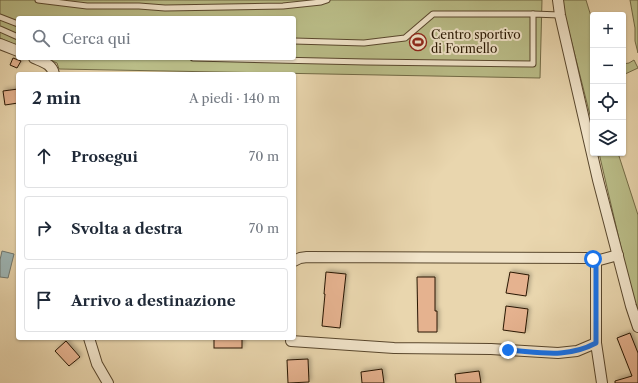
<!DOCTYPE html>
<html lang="it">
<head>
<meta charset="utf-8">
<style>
	:root { --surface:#fff; --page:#f6f6f7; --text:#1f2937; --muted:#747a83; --line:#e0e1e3 }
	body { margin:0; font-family:"Libre Caslon Text",serif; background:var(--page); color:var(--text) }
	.controls { position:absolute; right:12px; top:12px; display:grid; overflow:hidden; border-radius:4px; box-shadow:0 1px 3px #0004 }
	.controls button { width:36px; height:36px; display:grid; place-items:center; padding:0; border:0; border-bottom:1px solid var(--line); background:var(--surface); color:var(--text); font:20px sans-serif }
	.stop { position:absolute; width:12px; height:12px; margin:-9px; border:3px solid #1a73e8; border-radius:50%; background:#fff }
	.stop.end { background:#1a73e8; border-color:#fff; box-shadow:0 1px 4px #0008 }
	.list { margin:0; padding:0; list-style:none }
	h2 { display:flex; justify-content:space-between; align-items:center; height:52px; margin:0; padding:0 16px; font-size:17px }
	h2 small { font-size:13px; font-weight:400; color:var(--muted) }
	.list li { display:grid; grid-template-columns:26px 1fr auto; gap:12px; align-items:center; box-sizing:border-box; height:64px; margin:0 8px 8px; padding:0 8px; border:1px solid var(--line); border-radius:4px }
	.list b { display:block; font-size:15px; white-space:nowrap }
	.list em { font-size:13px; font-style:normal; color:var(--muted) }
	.icon { flex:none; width:22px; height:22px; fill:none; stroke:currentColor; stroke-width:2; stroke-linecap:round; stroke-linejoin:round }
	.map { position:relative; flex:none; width:638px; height:383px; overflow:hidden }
	.search { position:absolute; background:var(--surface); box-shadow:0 1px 3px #0004; left:16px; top:16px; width:280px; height:44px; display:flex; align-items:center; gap:10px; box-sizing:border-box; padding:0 14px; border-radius:4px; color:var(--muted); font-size:15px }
	.panel { position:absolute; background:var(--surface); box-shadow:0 1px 3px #0004; left:16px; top:72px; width:280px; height:268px; border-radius:4px }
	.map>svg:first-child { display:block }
	.green { fill:#babd88; stroke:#726a45 }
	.water { fill:#9db6b6; stroke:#6f766e }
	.building { fill:#e5b28f; stroke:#291702; filter:url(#shadow) }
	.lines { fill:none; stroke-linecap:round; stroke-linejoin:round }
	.lane-casing { stroke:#59472d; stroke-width:7 }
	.street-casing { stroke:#59472d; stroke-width:12 }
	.lane { stroke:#f1e4ca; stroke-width:5 }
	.street { stroke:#f1e4ca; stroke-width:10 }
	.route { stroke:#1a73e8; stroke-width:5 }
	.labels { text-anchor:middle; stroke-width:4; stroke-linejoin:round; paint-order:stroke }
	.poi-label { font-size:12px; fill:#291702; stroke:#f1e4ca; text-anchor:start }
</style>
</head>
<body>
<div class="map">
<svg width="638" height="383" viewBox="0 0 638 383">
	<defs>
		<filter id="shadow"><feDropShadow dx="2" dy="-2" stdDeviation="2" flood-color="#0004"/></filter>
	</defs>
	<rect width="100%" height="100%" fill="#e9d6ae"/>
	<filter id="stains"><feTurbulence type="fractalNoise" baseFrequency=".005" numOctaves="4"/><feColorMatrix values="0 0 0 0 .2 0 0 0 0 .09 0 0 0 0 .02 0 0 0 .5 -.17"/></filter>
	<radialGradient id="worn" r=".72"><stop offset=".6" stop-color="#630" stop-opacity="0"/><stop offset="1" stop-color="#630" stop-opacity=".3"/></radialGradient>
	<g class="green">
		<path d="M 0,0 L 542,0 L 540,78 L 59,69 L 57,63 L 46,58 L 294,58 L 294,18 L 18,18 L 18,46 L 0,38 Z"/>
		<path d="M 561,0 L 586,0 L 593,23 L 593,127 Z"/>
		<path d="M 630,0 L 638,0 L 638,53 L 635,41 L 635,28 Z"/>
		<path d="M 634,60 L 638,68 L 623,75 L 623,64 L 629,63 Z"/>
		<path d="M 599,153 L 618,153 L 638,215 L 638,313 L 630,286 Z"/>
	</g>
	<path class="water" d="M 2,251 L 14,254 L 8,278 L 0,277 L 0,260 Z"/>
	<g class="building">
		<path d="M 13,58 L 21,61 L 17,68 L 10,65 Z"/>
		<path d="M 18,89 L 18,103 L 5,105 L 3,91 Z"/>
		<path d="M 326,272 L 346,274 L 340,328 L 322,326 L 325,294 L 324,294 Z"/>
		<path d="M 510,272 L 529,275 L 526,296 L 506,293 Z"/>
		<path d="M 417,277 L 435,277 L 435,311 L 437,311 L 437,332 L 418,332 Z"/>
		<path d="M 506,306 L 528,309 L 525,333 L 503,330 Z"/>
		<path d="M 630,333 L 638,353 L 638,383 L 615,383 L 615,381 L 632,376 L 617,338 Z"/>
		<rect x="214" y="338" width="28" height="10"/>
		<path d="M 66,341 L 80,357 L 69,366 L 55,351 Z"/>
		<path d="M 308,359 L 309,382 L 288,383 L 287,360 Z"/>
		<path d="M 382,369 L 384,383 L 362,383 L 361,372 Z"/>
		<path d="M 479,371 L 481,383 L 456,383 L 455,374 Z"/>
	</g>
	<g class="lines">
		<g class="lane-casing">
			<g id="lane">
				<path d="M 38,0 L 87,6 L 139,6 L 165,8 L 283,6 L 321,2 L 327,0"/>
				<path d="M 0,17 L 18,24"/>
				<path d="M 0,29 L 18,37"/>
				<path d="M 294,41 L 364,43 L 405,38 L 433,14 L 533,14"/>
				<path d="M 193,58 L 366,62 L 533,64 L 533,14 L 560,15"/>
			</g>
		</g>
		<g class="street-casing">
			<g id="street">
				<path d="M 558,0 L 560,15 L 598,180 L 631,306 L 638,327"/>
				<path d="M 0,44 L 18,51"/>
				<path d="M 34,58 C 43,62 52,64 54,74"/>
				<path d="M 294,261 L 300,258 L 307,257 L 591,258 L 596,261 L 618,255"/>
				<path d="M 596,261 L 596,343 L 602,383"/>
				<path d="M 89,338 L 97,364 L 108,383"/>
				<path d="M 291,341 L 394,348 L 491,349 L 558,353 L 577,351 L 596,343"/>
			</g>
		</g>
		<use href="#lane" class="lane"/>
		<use href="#street" class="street"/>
	</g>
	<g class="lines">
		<path class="route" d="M 508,350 C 539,352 566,359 596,343 L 596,261 L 593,259"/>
	</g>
	<defs>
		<g id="stadium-ring" transform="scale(0.9)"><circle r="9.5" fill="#f1e4ca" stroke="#8f2418" stroke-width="1.5"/><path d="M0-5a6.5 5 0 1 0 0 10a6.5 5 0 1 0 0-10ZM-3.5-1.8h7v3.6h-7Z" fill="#8f2418"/></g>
	</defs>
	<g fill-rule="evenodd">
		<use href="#stadium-ring" x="418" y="42"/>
	</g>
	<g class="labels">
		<g class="poi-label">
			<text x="431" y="39">Centro sportivo<tspan x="431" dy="14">di Formello</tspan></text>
		</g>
	</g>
	<rect width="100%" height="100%" filter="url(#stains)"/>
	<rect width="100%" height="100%" fill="url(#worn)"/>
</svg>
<div class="controls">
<button>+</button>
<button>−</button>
<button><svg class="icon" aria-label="locate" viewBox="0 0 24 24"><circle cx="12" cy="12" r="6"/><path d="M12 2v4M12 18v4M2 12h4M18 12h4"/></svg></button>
<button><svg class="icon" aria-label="layers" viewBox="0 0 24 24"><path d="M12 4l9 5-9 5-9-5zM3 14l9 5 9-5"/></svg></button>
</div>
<div class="stop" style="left:593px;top:259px"></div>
<div class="stop end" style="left:508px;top:350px"></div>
<div class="search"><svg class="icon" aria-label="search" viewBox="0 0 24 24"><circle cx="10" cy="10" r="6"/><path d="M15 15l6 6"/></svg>Cerca qui</div>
<section class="panel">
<h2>2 min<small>A piedi · 140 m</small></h2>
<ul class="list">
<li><svg class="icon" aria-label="ahead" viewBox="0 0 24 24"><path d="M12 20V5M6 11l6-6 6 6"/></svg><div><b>Prosegui</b></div><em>70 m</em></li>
<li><svg class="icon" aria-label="right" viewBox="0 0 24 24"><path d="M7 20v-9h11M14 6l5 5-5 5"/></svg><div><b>Svolta a destra</b></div><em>70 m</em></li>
<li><svg class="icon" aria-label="arrive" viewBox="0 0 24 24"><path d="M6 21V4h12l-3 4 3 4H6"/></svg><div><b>Arrivo a destinazione</b></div></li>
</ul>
</section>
</div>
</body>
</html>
